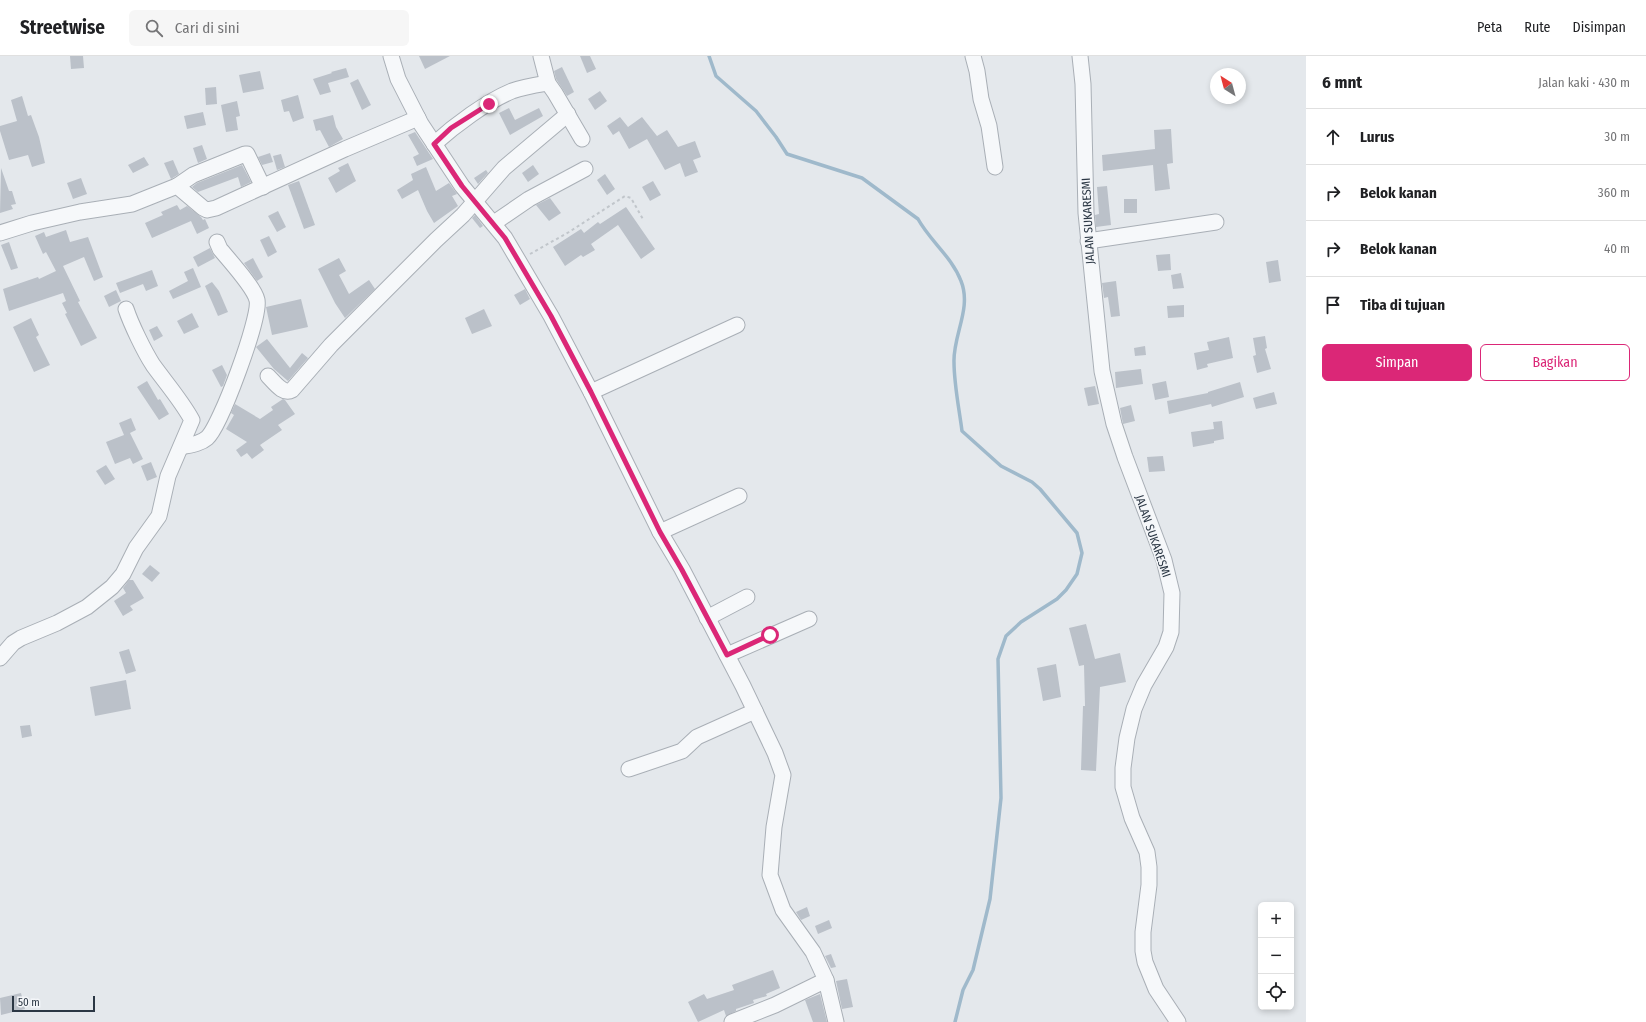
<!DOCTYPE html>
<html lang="id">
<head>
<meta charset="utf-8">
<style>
	:root { --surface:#fff; --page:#f6f6f6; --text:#202124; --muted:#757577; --line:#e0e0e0; --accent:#db2777 }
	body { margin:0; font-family:"Fira Sans Condensed",sans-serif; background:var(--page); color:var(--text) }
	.controls { position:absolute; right:12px; bottom:12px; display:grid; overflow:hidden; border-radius:6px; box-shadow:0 2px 6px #0003 }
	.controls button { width:36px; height:36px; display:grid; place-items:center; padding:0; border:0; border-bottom:1px solid var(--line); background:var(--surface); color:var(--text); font:20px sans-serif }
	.compass { position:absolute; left:1210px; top:12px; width:36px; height:36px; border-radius:50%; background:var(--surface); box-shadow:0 2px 6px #0003; rotate:324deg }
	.scale { position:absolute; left:12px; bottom:10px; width:83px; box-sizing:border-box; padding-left:4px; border:2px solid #2b3744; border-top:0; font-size:11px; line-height:14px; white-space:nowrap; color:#2b3744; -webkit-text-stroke:3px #f4f6f9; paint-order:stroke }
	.stop { position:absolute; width:12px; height:12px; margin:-9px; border:3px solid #db2777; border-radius:50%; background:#fff }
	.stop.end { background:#db2777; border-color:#fff; box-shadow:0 1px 4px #0008 }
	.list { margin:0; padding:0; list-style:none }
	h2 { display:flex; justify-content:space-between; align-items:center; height:52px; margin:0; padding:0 16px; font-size:17px }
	h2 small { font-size:13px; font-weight:400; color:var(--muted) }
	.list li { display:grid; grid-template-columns:26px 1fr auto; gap:12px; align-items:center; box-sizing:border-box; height:56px; padding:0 16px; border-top:1px solid var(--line) }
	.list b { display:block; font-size:15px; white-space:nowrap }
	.list em { font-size:13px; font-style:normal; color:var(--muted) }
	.actions { display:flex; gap:8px; padding:12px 16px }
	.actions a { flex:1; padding:9px 0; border:1px solid var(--accent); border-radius:6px; text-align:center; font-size:14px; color:var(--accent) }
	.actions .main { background:var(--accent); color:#fff }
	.icon { flex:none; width:22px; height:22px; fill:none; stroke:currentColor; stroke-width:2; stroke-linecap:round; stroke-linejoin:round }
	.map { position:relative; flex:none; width:1306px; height:966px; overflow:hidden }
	header { display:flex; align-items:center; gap:24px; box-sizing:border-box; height:56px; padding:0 20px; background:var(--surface); border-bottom:1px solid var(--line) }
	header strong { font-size:19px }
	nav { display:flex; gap:22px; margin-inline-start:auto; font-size:14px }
	.search { width:280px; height:36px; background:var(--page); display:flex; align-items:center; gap:10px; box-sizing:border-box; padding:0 14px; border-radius:6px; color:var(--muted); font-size:15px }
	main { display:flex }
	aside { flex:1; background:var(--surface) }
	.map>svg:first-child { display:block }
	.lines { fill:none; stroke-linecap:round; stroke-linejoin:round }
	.stream { stroke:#9fb9cb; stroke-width:3.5 }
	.building { fill:#bbc1c9 }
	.minor-casing { stroke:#a9afb6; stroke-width:17 }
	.path { stroke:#c1c6cb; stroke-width:2; stroke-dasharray:3 3; stroke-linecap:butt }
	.minor { stroke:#f6f8fa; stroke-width:15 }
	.route { stroke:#db2777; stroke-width:5 }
	.labels { text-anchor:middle; stroke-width:3; stroke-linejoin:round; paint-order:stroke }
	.street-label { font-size:12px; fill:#2b3744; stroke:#f4f6f9 }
</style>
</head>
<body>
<header>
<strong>Streetwise</strong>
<div class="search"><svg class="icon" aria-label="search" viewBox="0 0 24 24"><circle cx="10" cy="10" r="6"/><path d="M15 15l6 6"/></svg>Cari di sini</div>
<nav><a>Peta</a><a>Rute</a><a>Disimpan</a></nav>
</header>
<main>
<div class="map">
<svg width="1306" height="966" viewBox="0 0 1306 966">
	<rect width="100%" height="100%" fill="#e4e8ec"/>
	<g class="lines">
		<path class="stream" d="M 709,0 L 716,20 L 756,55 L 776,81 L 787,98 L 862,122 L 918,163 C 930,185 952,201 961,225 C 972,252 953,279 954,306 C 954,328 959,352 962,375 L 1001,410 L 1032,426 L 1040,433 L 1077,477 L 1082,497 L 1077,518 L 1066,534 L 1057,543 L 1021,566 L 1006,580 L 998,603 L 1001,742 L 990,843 L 973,914 L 963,934 L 955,966"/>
	</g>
	<g class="building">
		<path d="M 70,0 L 83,0 L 84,12 L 71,13 Z"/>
		<path d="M 419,0 L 450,0 L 425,13 Z"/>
		<path d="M 580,0 L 590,0 L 596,13 L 587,17 Z"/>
		<path d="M 562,11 L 574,36 L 567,40 L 556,23 L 554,15 Z"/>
		<path d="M 346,12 L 349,21 L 328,27 L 331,36 L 320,39 L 313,23 L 332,17 L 331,16 Z"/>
		<path d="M 260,15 L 264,33 L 243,37 L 239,19 Z"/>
		<path d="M 358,23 L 371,49 L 362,54 L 350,27 Z"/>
		<path d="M 216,31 L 217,48 L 206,49 L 205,32 Z"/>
		<path d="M 600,35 L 607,45 L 595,54 L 588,43 Z"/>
		<path d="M 298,39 L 304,62 L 293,66 L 289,55 L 284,56 L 281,44 Z"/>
		<path d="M 22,40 L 28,60 L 31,59 L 39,81 L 45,107 L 32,111 L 28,99 L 9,104 L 0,75 L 0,70 L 17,65 L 11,44 Z"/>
		<path d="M 237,45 L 240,60 L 236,61 L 238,74 L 226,76 L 221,49 Z"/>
		<path d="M 509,52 L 515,64 L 539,52 L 543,60 L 510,79 L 499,57 Z"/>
		<path d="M 203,56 L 206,69 L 187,73 L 184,60 Z"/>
		<path d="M 333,59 L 336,71 L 343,83 L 329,91 L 320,74 L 316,75 L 313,64 Z"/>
		<path d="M 620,61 L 628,71 L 642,61 L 657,80 L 667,74 L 678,91 L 695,85 L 701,101 L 693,104 L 698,116 L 685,121 L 680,107 L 665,114 L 647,83 L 629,93 L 619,75 L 613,79 L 607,70 Z"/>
		<path d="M 1171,73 L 1173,107 L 1167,108 L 1170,133 L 1155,135 L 1153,109 L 1103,115 L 1102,99 L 1155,93 L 1154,74 Z"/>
		<path d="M 415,76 L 433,103 L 417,110 L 413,101 L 419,98 L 408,79 Z"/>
		<path d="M 202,89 L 207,103 L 198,107 L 193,92 Z"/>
		<path d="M 270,97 L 273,106 L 262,109 L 258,101 Z"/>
		<path d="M 281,98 L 285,111 L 277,114 L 273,100 Z"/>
		<path d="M 144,101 L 149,109 L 133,117 L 128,109 Z"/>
		<path d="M 173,104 L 179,118 L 171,123 L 164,107 Z"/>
		<path d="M 348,107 L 356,125 L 336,137 L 328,122 L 340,115 L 338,112 Z"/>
		<path d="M 242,109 L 251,126 L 241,131 L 238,121 L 198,136 L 192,131 L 197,127 Z"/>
		<path d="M 533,109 L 539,118 L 528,126 L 522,117 Z"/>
		<path d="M 426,111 L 436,135 L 449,127 L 457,138 L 452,140 L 458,150 L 434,167 L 427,155 L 418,134 L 402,143 L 397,134 L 413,124 L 411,118 Z"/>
		<path d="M 1,112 L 9,135 L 12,135 L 16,148 L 11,149 L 13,153 L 0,157 Z"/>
		<path d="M 486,114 L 488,117 L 478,128 L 474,122 Z"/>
		<path d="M 605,118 L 615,133 L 607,139 L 597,124 Z"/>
		<path d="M 81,122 L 87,138 L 73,143 L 67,127 Z"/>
		<path d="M 299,125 L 315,169 L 304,173 L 288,129 Z"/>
		<path d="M 653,125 L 661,139 L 650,145 L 642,131 Z"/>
		<path d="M 1107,130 L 1111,169 L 1096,171 L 1095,159 L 1099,158 L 1097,131 Z"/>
		<path d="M 550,142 L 561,157 L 549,165 L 536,149 Z"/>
		<rect x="1124" y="143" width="13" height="14"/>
		<path d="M 177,149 L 180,154 L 187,150 L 201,161 L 203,164 L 205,163 L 209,172 L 197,178 L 191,165 L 152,182 L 145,167 L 163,159 L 161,156 Z"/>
		<path d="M 626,151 L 655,193 L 641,203 L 618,169 L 591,188 L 595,194 L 583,201 L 581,199 L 565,210 L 553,191 L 581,173 L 584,177 L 598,166 L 600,168 Z"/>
		<path d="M 278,155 L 286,171 L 277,176 L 268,160 Z"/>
		<path d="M 475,159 L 483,170 L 480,172 L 472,162 Z"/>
		<path d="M 66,174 L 70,186 L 88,181 L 103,221 L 94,225 L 84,201 L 63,210 L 80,245 L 78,246 L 97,282 L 81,290 L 65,258 L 67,257 L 62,247 L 66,245 L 63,237 L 9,255 L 3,233 L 38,221 L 39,223 L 56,215 L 46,196 L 43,198 L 35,180 L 44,176 L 46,181 Z"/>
		<path d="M 269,180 L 277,196 L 268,201 L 260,184 Z"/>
		<path d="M 9,186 L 18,212 L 11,214 L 1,189 Z"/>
		<path d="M 210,192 L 215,202 L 198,211 L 193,201 Z"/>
		<path d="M 1170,198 L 1171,214 L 1158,215 L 1156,199 Z"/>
		<path d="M 253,202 L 263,221 L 257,225 L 244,207 Z"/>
		<path d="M 339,202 L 346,215 L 339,219 L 349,238 L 369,224 L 375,233 L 345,262 L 335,247 L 318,213 Z"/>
		<path d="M 1278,204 L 1281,225 L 1269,227 L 1266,206 Z"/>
		<path d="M 193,212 L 201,231 L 173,243 L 169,235 L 188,225 L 184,216 Z"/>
		<path d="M 152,214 L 158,230 L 146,235 L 143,228 L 120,237 L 116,227 Z"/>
		<path d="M 1181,217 L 1184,232 L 1173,233 L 1171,219 Z"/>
		<path d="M 1116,225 L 1120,260 L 1111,261 L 1108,241 L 1104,242 L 1102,227 Z"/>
		<path d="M 212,226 L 219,235 L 228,256 L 218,260 L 205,230 Z"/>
		<path d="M 525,233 L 530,243 L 520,249 L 514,239 Z"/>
		<path d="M 116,234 L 121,245 L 109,251 L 104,240 Z"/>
		<path d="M 301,243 L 308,271 L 272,279 L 266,251 Z"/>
		<path d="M 1184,249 L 1184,261 L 1168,262 L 1167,250 Z"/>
		<path d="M 484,253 L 492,270 L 472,278 L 465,262 Z"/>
		<path d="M 192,257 L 199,271 L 184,278 L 177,265 Z"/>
		<path d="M 31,262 L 39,279 L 36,281 L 50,309 L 34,316 L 13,271 Z"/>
		<path d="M 157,270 L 163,280 L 154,285 L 149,274 Z"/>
		<path d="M 1265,280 L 1267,292 L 1265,293 L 1271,313 L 1257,317 L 1253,300 L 1256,299 L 1253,282 Z"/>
		<path d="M 1229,281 L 1233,302 L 1207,308 L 1208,311 L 1197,314 L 1194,297 L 1209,294 L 1207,286 Z"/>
		<path d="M 267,283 L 290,312 L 302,297 L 308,302 L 288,325 L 274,313 L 256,291 Z"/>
		<path d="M 1145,290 L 1146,299 L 1135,300 L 1134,292 Z"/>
		<path d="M 222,309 L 227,319 L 223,330 L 221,331 L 212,314 Z"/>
		<path d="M 1141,313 L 1143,328 L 1116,332 L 1115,316 Z"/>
		<path d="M 147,325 L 158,344 L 160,343 L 169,358 L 159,364 L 137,331 Z"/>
		<path d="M 1166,325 L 1169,341 L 1155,344 L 1152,328 Z"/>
		<path d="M 1240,326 L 1244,341 L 1212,351 L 1211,348 L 1169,358 L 1167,345 L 1208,337 L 1208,336 Z"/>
		<path d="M 1095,330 L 1099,348 L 1088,350 L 1084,332 Z"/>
		<path d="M 1274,336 L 1277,348 L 1256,353 L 1253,342 Z"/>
		<path d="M 283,343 L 285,344 L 295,358 L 278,369 L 282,374 L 260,389 L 264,394 L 252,403 L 247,397 L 241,401 L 236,394 L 247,386 L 226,373 L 234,359 L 231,357 L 235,348 L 260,363 L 273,354 L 271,351 Z"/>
		<path d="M 1131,349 L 1135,365 L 1123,368 L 1120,352 Z"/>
		<path d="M 131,362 L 136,374 L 130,377 L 143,403 L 133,408 L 130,402 L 115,408 L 106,386 L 124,379 L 119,367 Z"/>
		<path d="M 1222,365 L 1224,383 L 1214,385 L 1214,387 L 1193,391 L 1191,376 L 1214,373 L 1213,366 Z"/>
		<path d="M 1163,400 L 1165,415 L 1149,416 L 1147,401 Z"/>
		<path d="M 151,406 L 157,421 L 147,425 L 141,410 Z"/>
		<path d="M 106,409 L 115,423 L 105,429 L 96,415 Z"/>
		<path d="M 150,509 L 160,517 L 152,526 L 142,518 Z"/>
		<path d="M 129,524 L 133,524 L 144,542 L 130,550 L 133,554 L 123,560 L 114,545 L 126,537 L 123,532 Z"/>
		<path d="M 1086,568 L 1095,603 L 1120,597 L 1126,626 L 1100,631 L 1096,715 L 1081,714 L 1083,650 L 1085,650 L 1084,609 L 1079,610 L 1069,572 Z"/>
		<path d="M 129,593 L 136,615 L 126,618 L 119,596 Z"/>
		<path d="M 1056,608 L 1061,641 L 1043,645 L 1037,612 Z"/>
		<path d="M 126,624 L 131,653 L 95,660 L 90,631 Z"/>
		<path d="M 30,669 L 32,680 L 22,682 L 20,670 Z"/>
		<path d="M 807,851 L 810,860 L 801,864 L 796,856 Z"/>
		<path d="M 829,864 L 832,872 L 818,878 L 815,870 Z"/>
		<path d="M 831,898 L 836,911 L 831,912 L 825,900 Z"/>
		<path d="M 773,914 L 780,932 L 766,938 L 767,940 L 753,944 L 754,947 L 736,953 L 736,955 L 726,960 L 724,954 L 698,966 L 688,946 L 704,938 L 707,943 L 734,934 L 732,929 Z"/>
		<path d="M 847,923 L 853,951 L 842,953 L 836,925 Z"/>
		<path d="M 21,937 L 25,953 L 1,959 L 0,942 Z"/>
		<path d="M 820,938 L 827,966 L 813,966 L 805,944 Z"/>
	</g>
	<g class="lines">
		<g class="minor-casing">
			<g id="minor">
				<path d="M 391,0 L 398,23 L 421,68 L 462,130 L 505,182 L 551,260 L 591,336 L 660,476 L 682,513 L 743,630 L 775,697 L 783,719 L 774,771 L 770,819 L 783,854 L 813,896 L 826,924 L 836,966"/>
				<path d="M 541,0 L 548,27 L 555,37 L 582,83"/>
				<path d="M 973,0 L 977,15 L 981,43 L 989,70 L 995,111"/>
				<path d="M 1080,0 L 1083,28 L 1086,157 L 1102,315 L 1114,368 L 1125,401 L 1164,504 L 1172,537 L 1171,576 L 1166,591 L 1144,629 L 1134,653 L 1127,682 L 1123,712 L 1123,731 L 1132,762 L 1147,796 L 1149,811 L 1149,829 L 1143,876 L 1143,895 L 1145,906 L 1156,933 L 1178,966"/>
				<path d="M 434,88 C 455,69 486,46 512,35 C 523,31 536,29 548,27"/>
				<path d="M 177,130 L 193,119 L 245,98 L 247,98 L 263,131"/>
				<path d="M 494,167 L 529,143 L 585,113"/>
				<path d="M 0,177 L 32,167 L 80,156 L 132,148 L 177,130 L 203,152 L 207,154 L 216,152 L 345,93 L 418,62"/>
				<path d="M 1088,185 L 1216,166"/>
				<path d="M 268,320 C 275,327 283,339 292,334 L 331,289 L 436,184 L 463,159 L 504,112 L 568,58"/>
				<path d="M 591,336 L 737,269"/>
				<path d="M 181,391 C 190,389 200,388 207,382 C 220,371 261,261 257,244 C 254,231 229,204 220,193 L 217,186"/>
				<path d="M 660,476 L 739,440"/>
				<path d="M 707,562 L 747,541"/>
				<path d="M 727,599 L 809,563"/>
				<path d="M 0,602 L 13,587 L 21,582 L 57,567 L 87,551 L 112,531 L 123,518 L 136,492 L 159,460 L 168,420 L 192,364 C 181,344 166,327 153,309 C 144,295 131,268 126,253"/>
				<path d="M 629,713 L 682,695 L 697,681 L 755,655"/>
				<path d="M 732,966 L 775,949 L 826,924"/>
			</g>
		</g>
		<path class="path" d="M 530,198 L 569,176 L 625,140 L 631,142 L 644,165"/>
		<use href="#minor" class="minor"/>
	</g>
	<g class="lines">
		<path class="route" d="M 489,48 L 451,72 L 434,88 L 462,130 L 505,182 L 551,260 L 591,336 L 660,476 L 682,514 L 727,599 L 770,579"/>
	</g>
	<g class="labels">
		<g class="street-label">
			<text transform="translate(1088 165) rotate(-93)" y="4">JALAN SUKARESMI</text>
			<text transform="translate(1153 480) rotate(71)" y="4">JALAN SUKARESMI</text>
		</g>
	</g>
</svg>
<div class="controls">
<button>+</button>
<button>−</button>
<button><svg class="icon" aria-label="locate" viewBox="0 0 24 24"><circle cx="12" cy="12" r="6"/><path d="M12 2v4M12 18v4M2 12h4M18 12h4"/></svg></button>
</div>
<svg class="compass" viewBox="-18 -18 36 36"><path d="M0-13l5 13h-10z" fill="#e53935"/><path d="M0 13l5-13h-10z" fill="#757577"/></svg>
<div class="scale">50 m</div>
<div class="stop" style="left:770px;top:579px"></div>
<div class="stop end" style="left:489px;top:48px"></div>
</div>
<aside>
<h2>6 mnt<small>Jalan kaki · 430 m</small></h2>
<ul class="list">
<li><svg class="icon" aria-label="ahead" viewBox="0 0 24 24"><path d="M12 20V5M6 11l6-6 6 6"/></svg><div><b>Lurus</b></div><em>30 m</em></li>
<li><svg class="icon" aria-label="right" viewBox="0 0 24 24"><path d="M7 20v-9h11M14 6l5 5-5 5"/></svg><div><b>Belok kanan</b></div><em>360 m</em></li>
<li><svg class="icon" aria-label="right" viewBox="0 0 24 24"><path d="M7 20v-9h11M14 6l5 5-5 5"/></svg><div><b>Belok kanan</b></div><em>40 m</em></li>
<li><svg class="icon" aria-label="arrive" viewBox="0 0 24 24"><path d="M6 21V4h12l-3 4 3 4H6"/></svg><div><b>Tiba di tujuan</b></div></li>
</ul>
<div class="actions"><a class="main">Simpan</a><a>Bagikan</a></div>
</aside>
</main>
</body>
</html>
